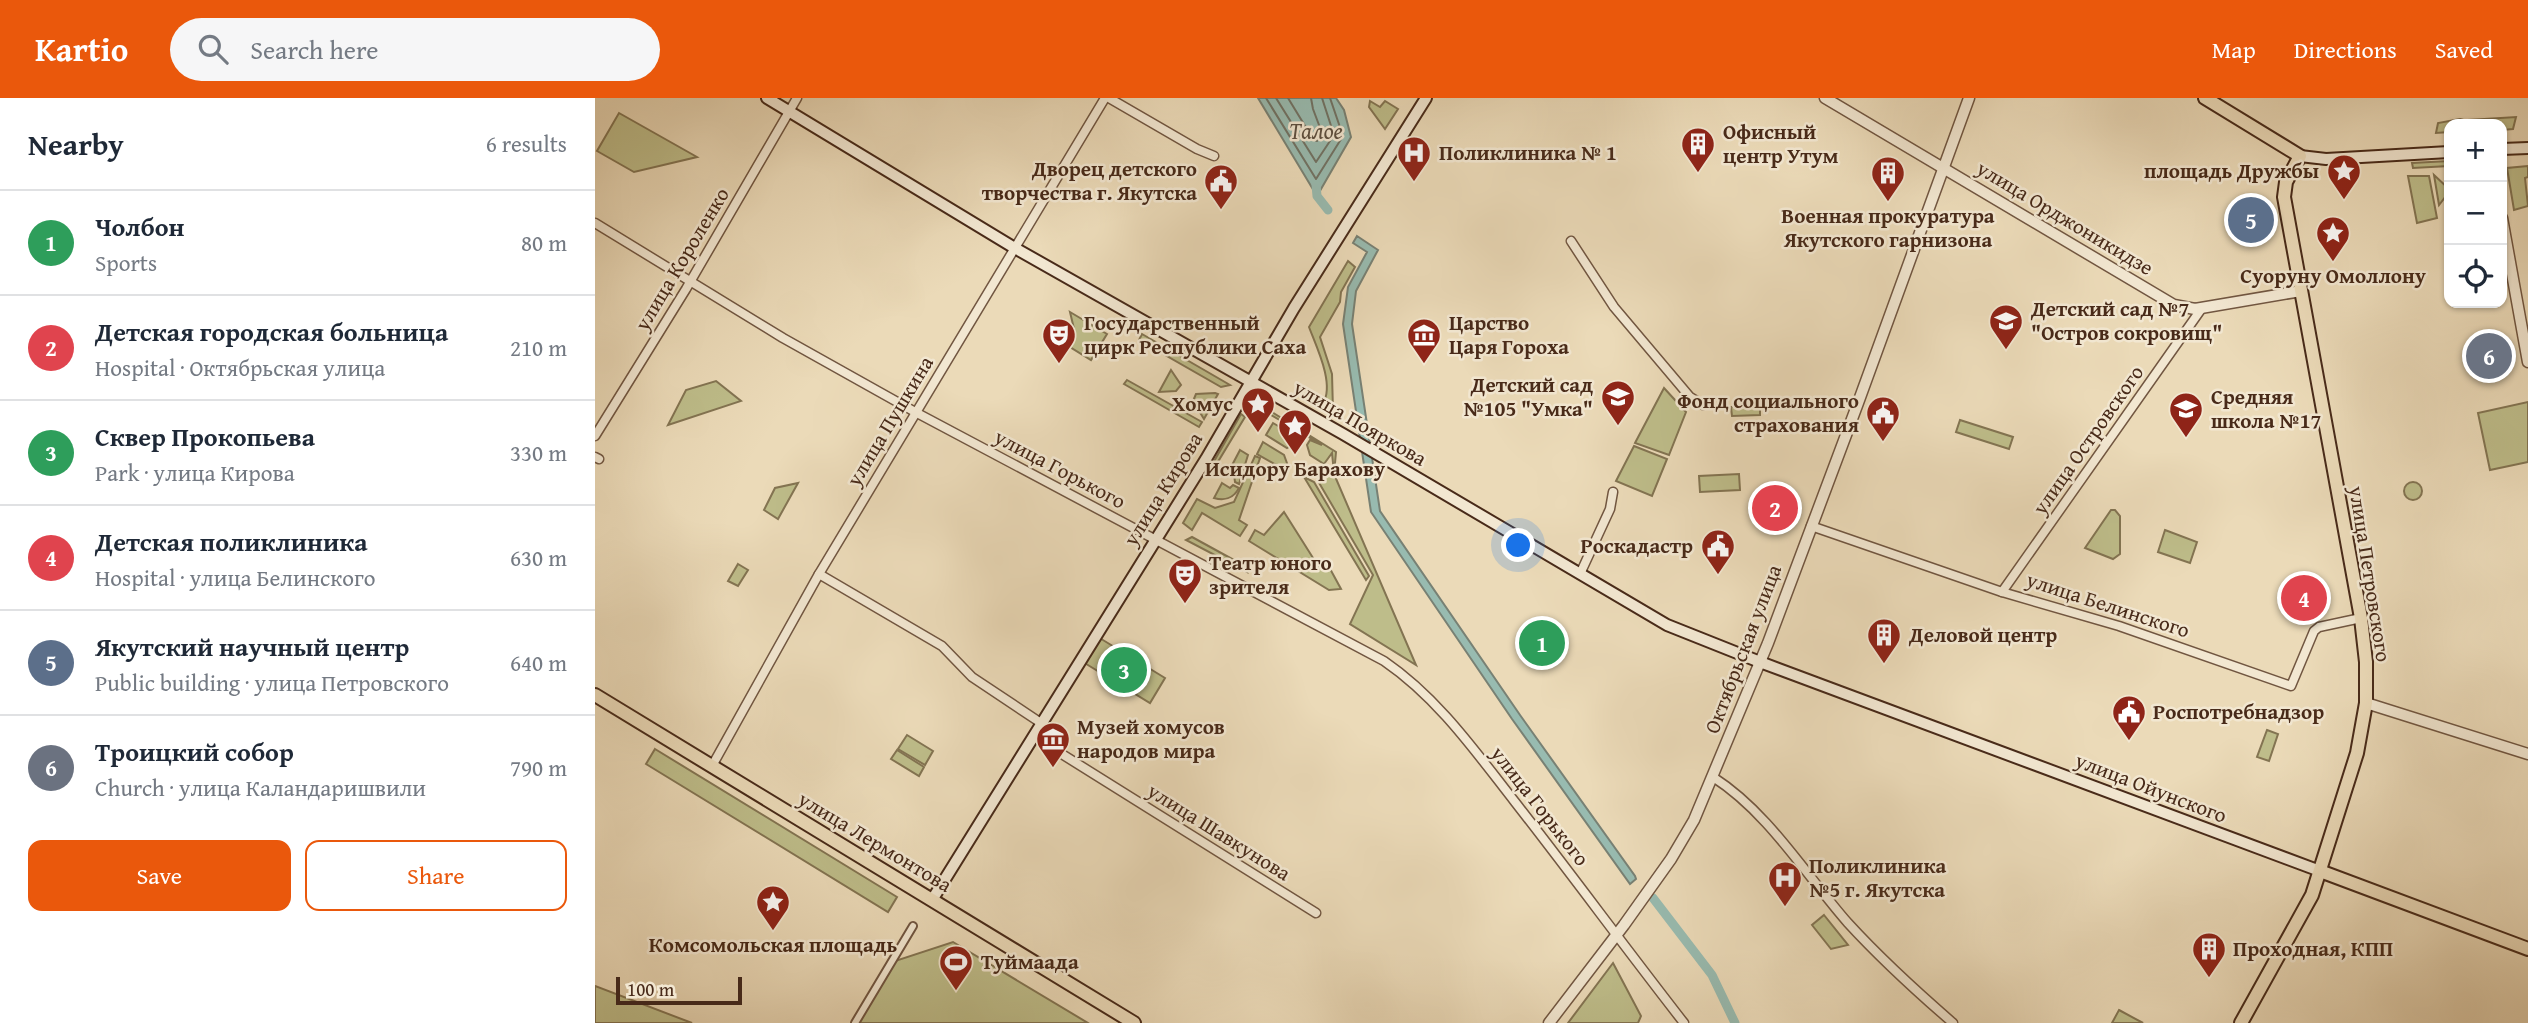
<!DOCTYPE html>
<html lang="en">
<head>
<meta charset="utf-8">
<style>
	:root { --surface:#fff; --page:#f6f6f7; --text:#1f2937; --muted:#747a83; --line:#e0e1e3; --accent:#ea580c }
	body { margin:0; font-family:"Gentium Book Plus",serif; background:var(--page); color:var(--text) }
	.controls { position:absolute; right:21px; top:21px; display:grid; overflow:hidden; border-radius:14px; box-shadow:0 2px 5px #0004 }
	.controls button { width:63px; height:63px; display:grid; place-items:center; padding:0; border:0; border-bottom:2px solid var(--line); background:var(--surface); color:var(--text); font:35px sans-serif }
	.scale { position:absolute; left:21px; bottom:18px; width:126px; box-sizing:border-box; padding-left:7px; border:4px solid #482a19; border-top:0; font-size:19px; line-height:24px; white-space:nowrap; color:#482a19; -webkit-text-stroke:5px #f2e7d1; paint-order:stroke }
	.you { position:absolute; left:924px; top:448px; width:24px; height:24px; margin:-18px; border:5px solid #fff; border-radius:50%; background:#1a73e8; box-shadow:0 0 0 10px #1a73e833 }
	.badge { display:grid; place-items:center; width:46px; height:46px; border-radius:50%; background:var(--accent); color:#fff; font-size:23px; font-weight:700 }
	.pin { position:absolute; translate:-50% -50%; border:4px solid #fff; box-shadow:0 2px 7px #0006 }
	.list { margin:0; padding:0; list-style:none }
	h2 { display:flex; justify-content:space-between; align-items:center; height:91px; margin:0; padding:0 28px; font-size:30px }
	h2 small { font-size:23px; font-weight:400; color:var(--muted) }
	.list li { display:grid; grid-template-columns:46px 1fr auto; gap:21px; align-items:center; box-sizing:border-box; height:105px; padding:0 28px; border-top:2px solid var(--line) }
	.list b { display:block; font-size:26px; white-space:nowrap }
	.list p { margin:0; font-size:23px; white-space:nowrap; color:var(--muted) }
	.list em { font-size:23px; font-style:normal; color:var(--muted) }
	.actions { display:flex; gap:14px; padding:21px 28px }
	.actions a { flex:1; padding:16px 0; border:2px solid var(--accent); border-radius:14px; text-align:center; font-size:24px; color:var(--accent) }
	.actions .main { background:var(--accent); color:#fff }
	.icon { flex:none; width:38px; height:38px; fill:none; stroke:currentColor; stroke-width:2; stroke-linecap:round; stroke-linejoin:round }
	.map { position:relative; flex:none; width:1933px; height:925px; overflow:hidden }
	header { display:flex; align-items:center; gap:42px; box-sizing:border-box; height:98px; padding:0 35px; background:var(--accent); color:#fff }
	header strong { font-size:33px }
	nav { display:flex; gap:38px; margin-inline-start:auto; font-size:24px }
	.search { width:490px; height:63px; background:var(--page); display:flex; align-items:center; gap:18px; box-sizing:border-box; padding:0 24px; border-radius:38px; color:var(--muted); font-size:26px }
	main { display:flex }
	aside { flex:1; background:var(--surface) }
	.map>svg:first-child { display:block }
	.green { fill:#bebd8a; stroke:#837452; stroke-width:2 }
	.water { fill:#98bbb0; stroke:#788174; stroke-width:2 }
	.lines { fill:none; stroke-linecap:round; stroke-linejoin:round }
	.shore { stroke:#707264; stroke-width:2 }
	.canal { stroke:#98bbb0; stroke-width:9 }
	.pedestrian-casing { stroke:#715641; stroke-width:10 }
	.minor-casing { stroke:#715641; stroke-width:11 }
	.tertiary-casing { stroke:#715641; stroke-width:13 }
	.secondary-casing { stroke:#482a19; stroke-width:14 }
	.primary-casing { stroke:#482a19; stroke-width:16 }
	.pedestrian { stroke:#f2e7d1; stroke-width:6 }
	.minor { stroke:#f2e7d1; stroke-width:8 }
	.tertiary { stroke:#f2e7d1; stroke-width:10 }
	.secondary { stroke:#f2e7d1; stroke-width:10 }
	.primary { stroke:#ebdab8; stroke-width:12 }
	.labels { text-anchor:middle; stroke-width:5; stroke-linejoin:round; paint-order:stroke }
	.poi-label { font-size:21px; font-weight:bold; fill:#482a19; stroke:#f2e7d1; text-anchor:start }
	.street-label { font-size:21px; fill:#482a19; stroke:#f2e7d1 }
	.water-label { font-size:23px; font-style:italic; fill:#5c4e3f; stroke:#f2e7d1 }
</style>
</head>
<body>
<header>
<strong>Kartio</strong>
<div class="search"><svg class="icon" aria-label="search" viewBox="0 0 24 24"><circle cx="10" cy="10" r="6"/><path d="M15 15l6 6"/></svg>Search here</div>
<nav><a>Map</a><a>Directions</a><a>Saved</a></nav>
</header>
<main>
<aside>
<h2>Nearby<small>6 results</small></h2>
<ul class="list">
<li><span class="badge" style="background:#2e9e5b">1</span><div><b>Чолбон</b><p>Sports</p></div><em>80 m</em></li>
<li><span class="badge" style="background:#e0444e">2</span><div><b>Детская городская больница</b><p>Hospital · Октябрьская улица</p></div><em>210 m</em></li>
<li><span class="badge" style="background:#2e9e5b">3</span><div><b>Сквер Прокопьева</b><p>Park · улица Кирова</p></div><em>330 m</em></li>
<li><span class="badge" style="background:#e0444e">4</span><div><b>Детская поликлиника</b><p>Hospital · улица Белинского</p></div><em>630 m</em></li>
<li><span class="badge" style="background:#5c6f8a">5</span><div><b>Якутский научный центр</b><p>Public building · улица Петровского</p></div><em>640 m</em></li>
<li><span class="badge" style="background:#6b7280">6</span><div><b>Троицкий собор</b><p>Church · улица Каландаришвили</p></div><em>790 m</em></li>
</ul>
<div class="actions"><a class="main">Save</a><a>Share</a></div>
</aside>
<div class="map">
<svg width="1933" height="925" viewBox="0 0 1933 925">
	<rect width="100%" height="100%" fill="#ebdab8"/>
	<filter id="stains"><feTurbulence type="fractalNoise" baseFrequency=".00286" numOctaves="4"/><feColorMatrix values="0 0 0 0 .2 0 0 0 0 .09 0 0 0 0 .02 0 0 0 .5 -.17"/></filter>
	<radialGradient id="worn" r=".72"><stop offset=".6" stop-color="#630" stop-opacity="0"/><stop offset="1" stop-color="#630" stop-opacity=".3"/></radialGradient>
	<g class="green">
		<path d="M 775,3 L 785,9 L 790,3 L 803,11 L 790,31 L 774,9 Z"/>
		<path d="M 24,15 L 102,59 L 39,74 L 2,53 Z"/>
		<path d="M 1921,19 L 1918,31 L 1907,32 L 1907,26 L 1875,26 L 1874,22 Z"/>
		<path d="M 1865,21 L 1869,22 L 1870,26 L 1854,26 L 1854,34 L 1841,35 L 1843,25 Z"/>
		<path d="M 1854,63 L 1854,68 L 1818,70 L 1817,65 Z"/>
		<path d="M 1933,68 L 1933,79 L 1930,80 L 1933,108 L 1919,112 L 1912,70 Z"/>
		<path d="M 1839,77 L 1854,91 L 1854,94 L 1844,107 Z"/>
		<path d="M 1813,78 L 1834,78 L 1842,120 L 1822,125 Z"/>
		<path d="M 753,163 L 760,169 L 746,194 L 745,204 L 725,239 L 737,276 L 738,313 L 728,305 C 740,286 721,248 714,229 Z"/>
		<path d="M 475,214 L 512,236 L 496,262 L 475,249 L 480,235 Z"/>
		<path d="M 547,236 L 635,287 L 626,289 L 544,242 Z"/>
		<path d="M 576,272 L 586,287 L 581,293 L 564,294 Z"/>
		<path d="M 532,282 L 607,324 L 604,329 L 529,286 Z"/>
		<path d="M 121,283 L 146,303 L 73,327 L 91,292 Z"/>
		<path d="M 1069,290 L 1091,314 L 1074,357 L 1040,345 Z"/>
		<path d="M 620,295 L 623,296 L 609,321 L 598,303 L 601,296 Z"/>
		<path d="M 1933,304 L 1933,364 L 1895,372 L 1883,315 Z"/>
		<path d="M 1165,308 L 1165,317 L 1137,318 L 1136,309 Z"/>
		<path d="M 672,311 L 741,354 L 739,376 L 821,567 L 755,526 L 778,477 L 723,383 L 730,372 L 739,375 L 737,355 L 729,366 L 715,357 L 712,347 L 715,342 L 727,347 L 671,314 Z"/>
		<path d="M 646,316 L 650,319 L 621,367 L 618,365 Z"/>
		<path d="M 1365,322 L 1418,339 L 1414,351 L 1361,334 Z"/>
		<path d="M 678,325 L 707,342 L 704,348 L 699,346 L 692,350 L 671,337 Z"/>
		<path d="M 668,344 L 689,357 L 693,368 L 690,372 L 662,356 Z"/>
		<path d="M 1039,348 L 1072,361 L 1057,398 L 1021,383 Z"/>
		<path d="M 645,352 L 653,357 L 644,386 L 640,384 L 639,376 L 634,373 Z"/>
		<path d="M 660,358 L 665,360 L 644,422 L 652,427 L 645,438 L 607,415 L 597,432 L 588,425 L 602,401 L 620,410 L 639,404 Z"/>
		<path d="M 1144,376 L 1145,392 L 1105,394 L 1104,378 Z"/>
		<path d="M 709,379 L 719,384 L 774,478 L 771,482 Z"/>
		<circle cx="1818" cy="393" r="9"/>
		<path d="M 203,385 L 183,421 L 169,412 L 180,390 Z"/>
		<path d="M 627,385 L 635,390 L 638,387 L 644,390 C 638,401 630,403 619,400 Z"/>
		<path d="M 1516,412 L 1520,412 L 1525,418 L 1525,456 L 1518,461 L 1490,450 Z"/>
		<path d="M 689,414 L 725,471 L 733,467 L 746,491 L 734,492 L 654,443 L 660,432 L 669,437 Z"/>
		<path d="M 1570,432 L 1602,444 L 1595,465 L 1563,454 Z"/>
		<path d="M 597,439 L 650,468 L 652,474 L 591,442 Z"/>
		<path d="M 143,466 L 153,472 L 143,488 L 133,483 Z"/>
		<path d="M 503,539 L 570,580 L 555,605 L 488,564 Z"/>
		<path d="M 1672,632 L 1683,636 L 1674,663 L 1662,659 Z"/>
		<path d="M 312,637 L 338,653 L 330,667 L 303,651 Z"/>
		<path d="M 60,651 L 302,799 L 293,814 L 51,666 Z"/>
		<path d="M 302,652 L 329,669 L 324,678 L 296,661 Z"/>
		<path d="M 1229,817 L 1253,847 L 1236,851 L 1217,827 Z"/>
		<path d="M 358,844 L 493,925 L 263,925 L 300,863 Z"/>
		<path d="M 1018,865 L 1046,918 L 1043,925 L 973,925 Z"/>
		<path d="M 0,888 L 97,925 L 0,925 Z"/>
		<path d="M 1524,912 L 1548,925 L 1517,925 Z"/>
	</g>
	<g class="water">
		<path d="M 663,0 L 741,0 L 749,12 L 756,39 L 722,98 Z"/>
		<path d="M 762,138 L 783,152 L 761,193 L 757,226 L 785,413 L 925,617 L 1040,778 L 1041,781 L 1035,786 L 917,621 L 776,414 L 748,226 L 753,189 L 772,154 L 758,145 Z"/>
	</g>
	<g class="lines">
		<g class="shore">
			<path d="M 671,0 L 721,81 L 748,38 L 735,0"/>
			<path d="M 681,0 L 721,64 L 739,37 L 727,0"/>
			<path d="M 693,0 L 718,41 L 722,43 L 727,35 L 718,11 L 716,0"/>
		</g>
		<g class="canal">
			<path d="M 721,87 L 722,98 L 733,112"/>
			<path d="M 1058,800 L 1117,877 L 1140,925"/>
		</g>
		<g class="pedestrian-casing">
			<path id="pedestrian" d="M 260,925 L 318,828"/>
		</g>
		<g class="minor-casing">
			<g id="minor">
				<path d="M 514,0 L 602,51 L 619,58"/>
				<path d="M 0,125 L 188,240 L 322,315 L 789,563 C 843,600 880,653 920,704 C 977,777 1032,852 1089,925"/>
				<path d="M 976,143 L 1019,209 L 1095,299 L 1108,307"/>
				<path d="M 0,338 L 91,191 L 202,0"/>
				<path d="M 0,359 L 4,361"/>
				<path d="M 1216,428 L 1407,494 L 1524,528 L 1696,588 L 1719,533 L 1724,529 L 1766,520"/>
				<path d="M 224,476 L 347,548 L 377,579 L 446,625"/>
				<path d="M 985,476 L 1015,411 L 1018,394"/>
				<path d="M 1407,494 L 1607,210"/>
				<path d="M 438,638 L 721,815"/>
				<path d="M 117,668 L 224,476 L 510,0"/>
				<path d="M 1118,679 C 1174,715 1210,776 1253,825 C 1286,861 1321,893 1358,925"/>
			</g>
		</g>
		<g class="tertiary-casing">
			<g id="tertiary">
				<path d="M 1230,0 L 1579,207 L 1600,211 L 1706,193"/>
				<path d="M 1907,120 L 1933,264"/>
				<path d="M 1771,605 L 1933,656"/>
				<path d="M 954,925 L 1029,827 L 1076,761 L 1099,722 L 1173,545 L 1263,305 L 1374,0"/>
			</g>
		</g>
		<g class="secondary-casing">
			<g id="secondary">
				<path d="M 172,0 L 418,149 L 748,336 L 1072,527 L 1165,564 L 1725,773"/>
				<path d="M 1907,51 L 1933,50"/>
				<path d="M 1705,58 L 1731,61 L 1854,54"/>
				<path d="M 337,802 L 611,361 L 699,210 L 831,0"/>
			</g>
		</g>
		<g class="primary-casing">
			<g id="primary">
				<path d="M 1610,0 L 1705,58 L 1691,84 L 1689,99 L 1766,520 L 1771,564 L 1771,605 L 1762,655 L 1717,797 L 1646,925"/>
				<path d="M 0,597 L 539,925"/>
				<path d="M 1725,773 L 1933,851"/>
			</g>
		</g>
		<use href="#pedestrian" class="pedestrian"/>
		<use href="#minor" class="minor"/>
		<use href="#tertiary" class="tertiary"/>
		<use href="#secondary" class="secondary"/>
		<use href="#primary" class="primary"/>
	</g>
	<defs>
		<g id="building-pin" transform="scale(1.75)"><path d="M0 17L-7.5 6A9.5 9.5 0 1 1 7.5 6Z" fill="#8f2418" stroke="#f2e7d1"/><path d="M-4-6H4V6H1V3H-1V6H-4ZM-2.5-4.3h1.7v1.8h-1.7ZM.8-4.3h1.7v1.8H.8ZM-2.5-1h1.7V.8h-1.7ZM.8-1h1.7V.8H.8Z" fill="#fff"/></g>
		<g id="hospital-pin" transform="scale(1.75)"><path d="M0 17L-7.5 6A9.5 9.5 0 1 1 7.5 6Z" fill="#8f2418" stroke="#f2e7d1"/><path d="M-5-5h3v3.5h4V-5h3V5h-3V1.5h-4V5h-3Z" fill="#fff"/></g>
		<g id="sight-pin" transform="scale(1.75)"><path d="M0 17L-7.5 6A9.5 9.5 0 1 1 7.5 6Z" fill="#8f2418" stroke="#f2e7d1"/><path d="M0-6L1.8-2.2L6-1.7L2.9 1.2L3.7 5.4L0 3.3L-3.7 5.4L-2.9 1.2L-6-1.7L-1.8-2.2Z" fill="#fff"/></g>
		<g id="civic-pin" transform="scale(1.75)"><path d="M0 17L-7.5 6A9.5 9.5 0 1 1 7.5 6Z" fill="#8f2418" stroke="#f2e7d1"/><path d="M-.6-6.5H3V-4.5H.6V-3L4-1V1h2V6H-6V1h2V-1L-.6-3ZM-1.2 2.5V6h2.4V2.5Z" fill="#fff"/></g>
		<g id="school-pin" transform="scale(1.75)"><path d="M0 17L-7.5 6A9.5 9.5 0 1 1 7.5 6Z" fill="#8f2418" stroke="#f2e7d1"/><path d="M0-5L7-2L0 1L-7-2ZM-4 1L0 2.5L4 1V4Q0 6-4 4Z" fill="#fff"/></g>
		<g id="theatre-pin" transform="scale(1.75)"><path d="M0 17L-7.5 6A9.5 9.5 0 1 1 7.5 6Z" fill="#8f2418" stroke="#f2e7d1"/><path d="M-5-5.5Q0-4 5-5.5V0Q5 5 0 6Q-5 5-5 0ZM-3.3-2.5H-1v1.5H-3.3ZM1-2.5H3.3v1.5H1ZM-2.8 1Q0 5.5 2.8 1Z" fill="#fff"/></g>
		<g id="museum-pin" transform="scale(1.75)"><path d="M0 17L-7.5 6A9.5 9.5 0 1 1 7.5 6Z" fill="#8f2418" stroke="#f2e7d1"/><path d="M0-6L6-3V-2H-6V-3ZM-5-1h2V3h-2ZM-1-1h2V3h-2ZM3-1h2V3H3ZM-6 4H6V6H-6Z" fill="#fff"/></g>
		<g id="stadium-pin" transform="scale(1.75)"><path d="M0 17L-7.5 6A9.5 9.5 0 1 1 7.5 6Z" fill="#8f2418" stroke="#f2e7d1"/><path d="M0-5a6.5 5 0 1 0 0 10a6.5 5 0 1 0 0-10ZM-3.5-1.8h7v3.6h-7Z" fill="#fff"/></g>
	</defs>
	<g fill-rule="evenodd">
		<use href="#building-pin" x="1103" y="46"/>
		<use href="#hospital-pin" x="819" y="55"/>
		<use href="#sight-pin" x="1749" y="73"/>
		<use href="#building-pin" x="1293" y="75"/>
		<use href="#civic-pin" x="626" y="83"/>
		<use href="#sight-pin" x="1738" y="135"/>
		<use href="#school-pin" x="1411" y="223"/>
		<use href="#theatre-pin" x="464" y="237"/>
		<use href="#museum-pin" x="829" y="237"/>
		<use href="#school-pin" x="1023" y="299"/>
		<use href="#sight-pin" x="663" y="306"/>
		<use href="#school-pin" x="1591" y="311"/>
		<use href="#civic-pin" x="1288" y="315"/>
		<use href="#sight-pin" x="700" y="328"/>
		<use href="#civic-pin" x="1123" y="448"/>
		<use href="#theatre-pin" x="590" y="477"/>
		<use href="#building-pin" x="1289" y="537"/>
		<use href="#civic-pin" x="1534" y="614"/>
		<use href="#museum-pin" x="458" y="641"/>
		<use href="#hospital-pin" x="1190" y="780"/>
		<use href="#sight-pin" x="178" y="804"/>
		<use href="#building-pin" x="1614" y="851"/>
		<use href="#stadium-pin" x="361" y="864"/>
	</g>
	<g class="labels">
		<g class="poi-label">
			<text x="1128" y="41">Офисный<tspan x="1128" dy="24">центр Утум</tspan></text>
			<text x="844" y="62">Поликлиника № 1</text>
			<text x="602" y="78" text-anchor="end">Дворец детского<tspan x="602" dy="24">творчества г. Якутска</tspan></text>
			<text x="1724" y="80" text-anchor="end">площадь Дружбы</text>
			<text x="1293" y="125" text-anchor="middle">Военная прокуратура<tspan x="1293" dy="24">Якутского гарнизона</tspan></text>
			<text x="1738" y="185" text-anchor="middle">Суоруну Омоллону</text>
			<text x="1436" y="218">Детский сад №7<tspan x="1436" dy="24">"Остров сокровищ"</tspan></text>
			<text x="489" y="232">Государственный<tspan x="489" dy="24">цирк Республики Саха</tspan></text>
			<text x="854" y="232">Царство<tspan x="854" dy="24">Царя Гороха</tspan></text>
			<text x="998" y="294" text-anchor="end">Детский сад<tspan x="998" dy="24">№105 "Умка"</tspan></text>
			<text x="1616" y="306">Средняя<tspan x="1616" dy="24">школа №17</tspan></text>
			<text x="1264" y="310" text-anchor="end">Фонд социального<tspan x="1264" dy="24">страхования</tspan></text>
			<text x="638" y="313" text-anchor="end">Хомус</text>
			<text x="700" y="378" text-anchor="middle">Исидору Барахову</text>
			<text x="1098" y="455" text-anchor="end">Роскадастр</text>
			<text x="614" y="472">Театр юного<tspan x="614" dy="24">зрителя</tspan></text>
			<text x="1314" y="544">Деловой центр</text>
			<text x="1558" y="621">Роспотребнадзор</text>
			<text x="482" y="636">Музей хомусов<tspan x="482" dy="24">народов мира</tspan></text>
			<text x="1214" y="775">Поликлиника<tspan x="1214" dy="24">№5 г. Якутска</tspan></text>
			<text x="178" y="854" text-anchor="middle">Комсомольская площадь</text>
			<text x="1638" y="858">Проходная, КПП</text>
			<text x="386" y="871">Туймаада</text>
		</g>
		<g class="street-label">
			<text transform="translate(1470 120) rotate(31)" y="7">улица Орджоникидзе</text>
			<text transform="translate(87 161) rotate(-59)" y="7">улица Короленко</text>
			<text transform="translate(295 323) rotate(-59)" y="7">улица Пушкина</text>
			<text transform="translate(765 325) rotate(30)" y="7">улица Пояркова</text>
			<text transform="translate(1493 342) rotate(-55)" y="7">улица Островского</text>
			<text transform="translate(465 371) rotate(28)" y="7">улица Горького</text>
			<text transform="translate(568 391) rotate(-58)" y="7">улица Кирова</text>
			<text transform="translate(1775 476) rotate(81)" y="7">улица Петровского</text>
			<text transform="translate(1513 507) rotate(18)" y="7">улица Белинского</text>
			<text transform="translate(1148 551) rotate(-69)" y="7">Октябрьская улица</text>
			<text transform="translate(1556 690) rotate(21)" y="7">улица Ойунского</text>
			<text transform="translate(945 708) rotate(52)" y="7">улица Горького</text>
			<text transform="translate(624 734) rotate(32)" y="7">улица Шавкунова</text>
			<text transform="translate(280 744) rotate(31)" y="7">улица Лермонтова</text>
		</g>
		<g class="water-label">
			<text x="721" y="41">Талое</text>
		</g>
	</g>
	<rect width="100%" height="100%" filter="url(#stains)"/>
	<rect width="100%" height="100%" fill="url(#worn)"/>
</svg>
<div class="controls">
<button>+</button>
<button>−</button>
<button><svg class="icon" aria-label="locate" viewBox="0 0 24 24"><circle cx="12" cy="12" r="6"/><path d="M12 2v4M12 18v4M2 12h4M18 12h4"/></svg></button>
</div>
<div class="scale">100 m</div>
<div class="you"></div>
<div class="pin badge" style="left:947px;top:545px;background:#2e9e5b">1</div>
<div class="pin badge" style="left:1180px;top:410px;background:#e0444e">2</div>
<div class="pin badge" style="left:529px;top:572px;background:#2e9e5b">3</div>
<div class="pin badge" style="left:1709px;top:500px;background:#e0444e">4</div>
<div class="pin badge" style="left:1656px;top:122px;background:#5c6f8a">5</div>
<div class="pin badge" style="left:1894px;top:258px;background:#6b7280">6</div>
</div>
</main>
</body>
</html>
